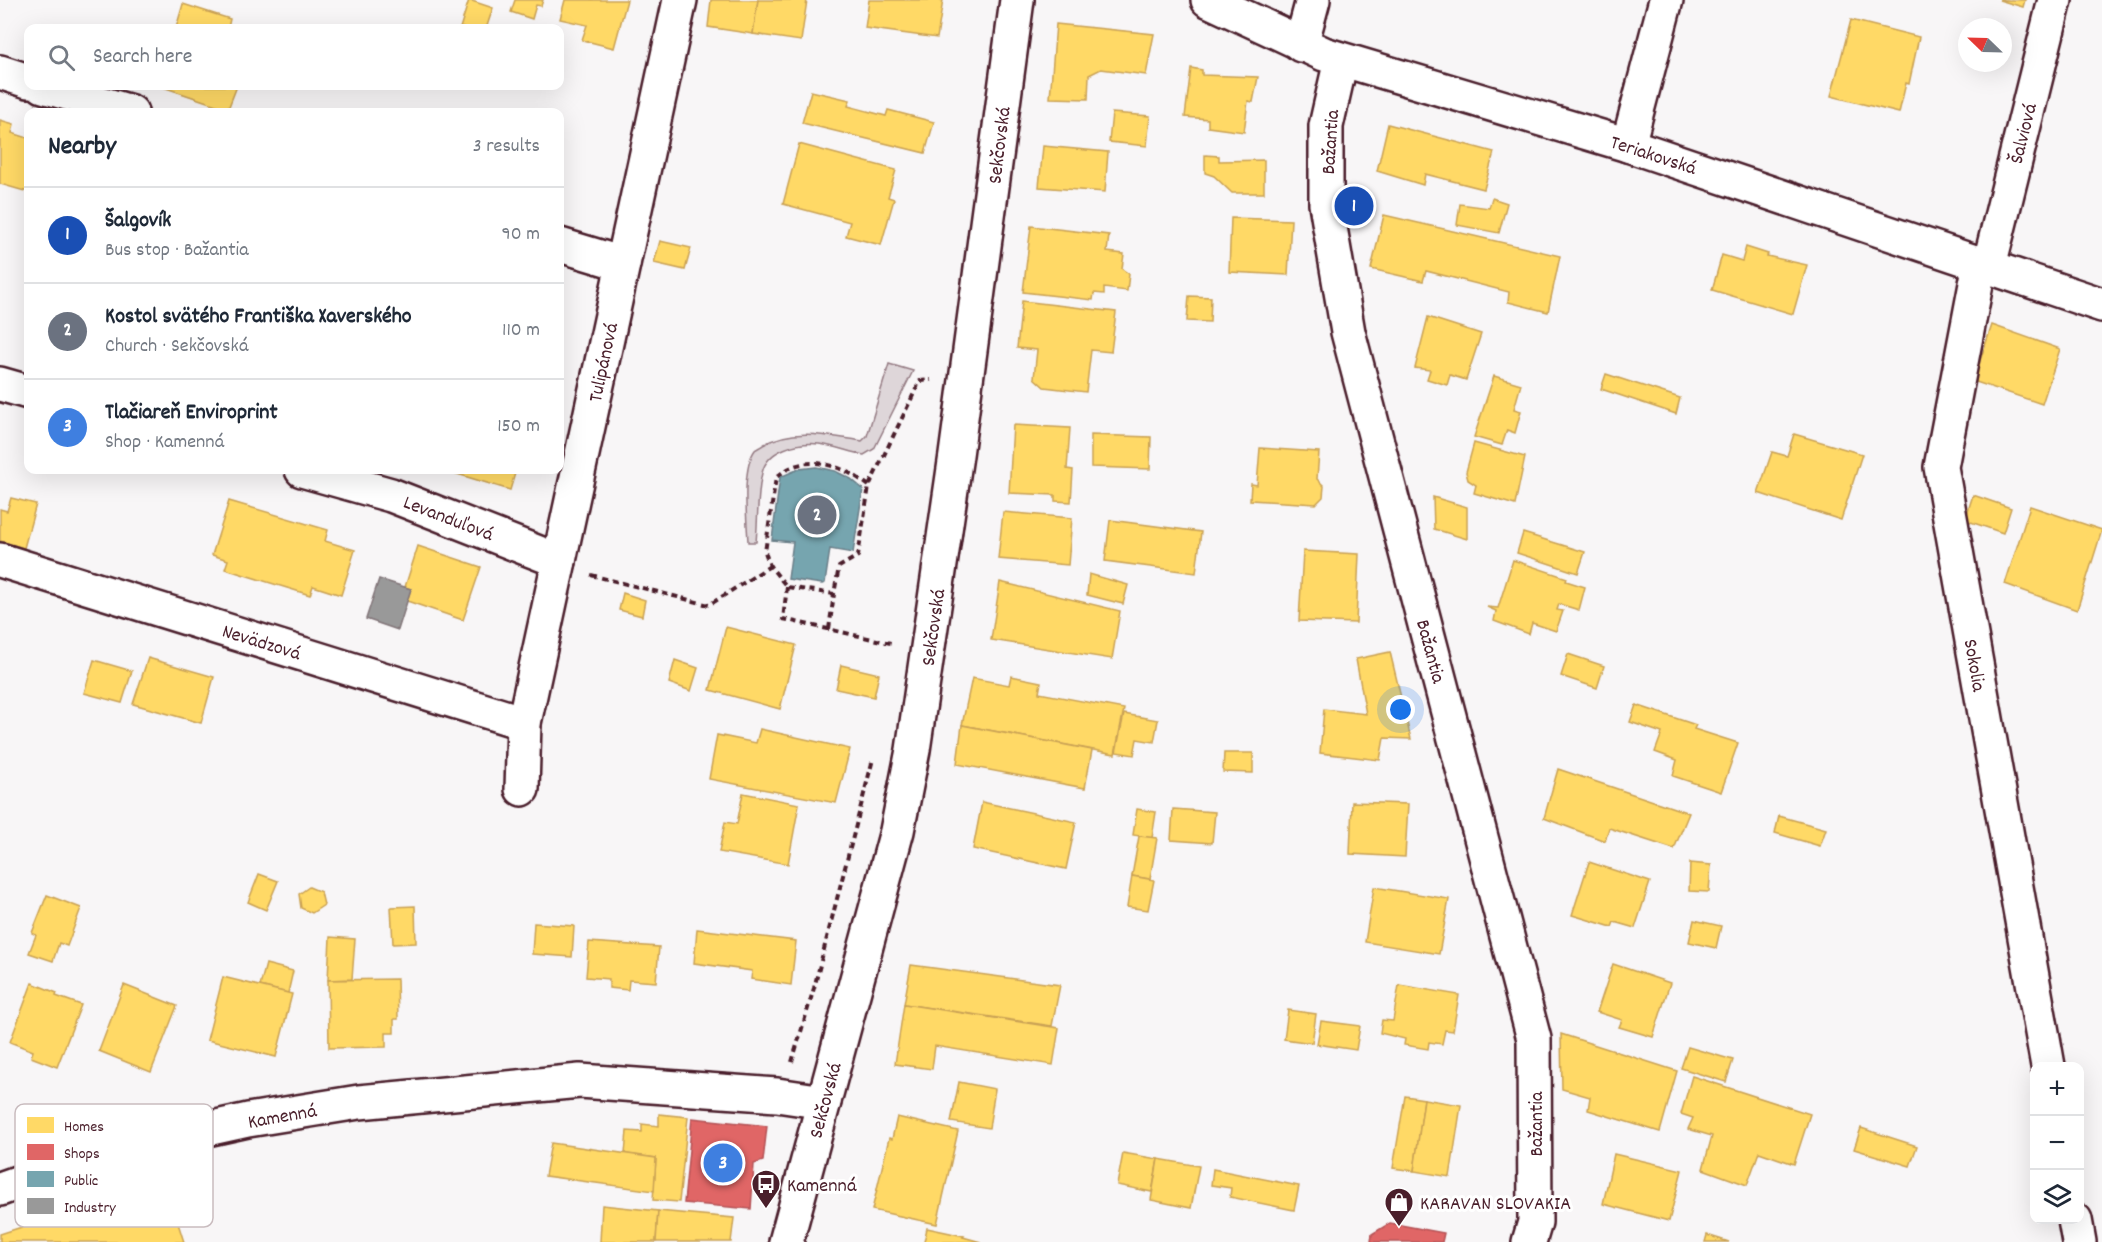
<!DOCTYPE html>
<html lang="en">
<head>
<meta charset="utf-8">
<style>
	:root { --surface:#fff; --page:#f6f6f7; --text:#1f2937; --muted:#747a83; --line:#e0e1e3; --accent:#4a1f2b }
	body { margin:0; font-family:Dekko,sans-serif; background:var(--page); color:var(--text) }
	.controls { position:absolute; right:18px; bottom:18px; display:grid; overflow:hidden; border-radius:12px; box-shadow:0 6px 24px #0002 }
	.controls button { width:54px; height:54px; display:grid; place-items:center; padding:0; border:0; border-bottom:2px solid var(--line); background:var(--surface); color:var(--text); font:30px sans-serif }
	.compass { position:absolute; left:1958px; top:18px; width:54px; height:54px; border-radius:50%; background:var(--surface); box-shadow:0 6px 24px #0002; rotate:293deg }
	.you { position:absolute; left:1401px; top:710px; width:21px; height:21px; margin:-15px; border:4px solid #fff; border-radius:50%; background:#1a73e8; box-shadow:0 0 0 9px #1a73e833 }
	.badge { display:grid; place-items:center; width:39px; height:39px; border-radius:50%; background:var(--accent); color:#fff; font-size:20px; font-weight:700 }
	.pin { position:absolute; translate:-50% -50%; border:3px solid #fff; box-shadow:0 2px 6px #0006 }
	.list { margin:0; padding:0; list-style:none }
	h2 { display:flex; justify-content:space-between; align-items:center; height:78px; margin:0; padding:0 24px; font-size:26px }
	h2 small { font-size:20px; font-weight:400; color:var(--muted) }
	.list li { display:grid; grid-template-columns:39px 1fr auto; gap:18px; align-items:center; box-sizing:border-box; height:96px; padding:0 24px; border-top:2px solid var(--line) }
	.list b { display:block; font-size:22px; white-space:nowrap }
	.list p { margin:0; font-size:20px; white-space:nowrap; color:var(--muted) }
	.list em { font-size:20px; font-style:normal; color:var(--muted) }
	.icon { flex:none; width:33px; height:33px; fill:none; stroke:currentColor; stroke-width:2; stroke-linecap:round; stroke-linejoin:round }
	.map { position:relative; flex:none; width:2102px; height:1242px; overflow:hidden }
	.search { position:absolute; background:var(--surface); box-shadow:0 6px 24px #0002; left:24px; top:24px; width:540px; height:66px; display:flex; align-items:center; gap:15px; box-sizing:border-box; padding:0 21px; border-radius:12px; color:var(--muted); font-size:22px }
	.panel { position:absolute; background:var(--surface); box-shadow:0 6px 24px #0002; left:24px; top:108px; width:540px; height:366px; border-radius:12px }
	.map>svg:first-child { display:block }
	.green { fill:#ded6d9; stroke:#947a82; stroke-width:1.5 }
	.homes { fill:#ffd966; stroke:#c9a154; stroke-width:1.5 }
	.shops { fill:#e06666; stroke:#b35154; stroke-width:1.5 }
	.public { fill:#76a5af; stroke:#697d87; stroke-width:1.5 }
	.industry { fill:#999; stroke:#817478; stroke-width:1.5 }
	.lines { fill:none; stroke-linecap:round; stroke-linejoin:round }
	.minor-casing { stroke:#4a1f2b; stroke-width:38 }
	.path { stroke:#4a1f2b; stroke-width:4; stroke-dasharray:6 4.5; stroke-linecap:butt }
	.minor { stroke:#fff; stroke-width:33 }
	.labels { text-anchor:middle; stroke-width:6; stroke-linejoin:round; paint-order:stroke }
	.street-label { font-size:20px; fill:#4a1f2b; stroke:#fff }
	.poi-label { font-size:20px; fill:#4a1f2b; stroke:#fff; text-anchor:start }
	.key { fill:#fff; stroke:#c9bcbf; stroke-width:1.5 }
	.key-label { font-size:16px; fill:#4a1f2b }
</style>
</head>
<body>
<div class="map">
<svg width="2102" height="1242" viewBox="0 0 2102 1242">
	<rect width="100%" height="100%" fill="#f8f6f7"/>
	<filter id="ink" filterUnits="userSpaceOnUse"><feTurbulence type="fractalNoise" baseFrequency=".0167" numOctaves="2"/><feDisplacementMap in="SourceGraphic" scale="12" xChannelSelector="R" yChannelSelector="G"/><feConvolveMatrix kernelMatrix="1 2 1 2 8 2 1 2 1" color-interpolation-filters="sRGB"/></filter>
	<g filter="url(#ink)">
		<path class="green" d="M 889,364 L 913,371 L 874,449 L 864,455 C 849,452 834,446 819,444 C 798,442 767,449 762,473 C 757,494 758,521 756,542 L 748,542 C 747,519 741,469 755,450 C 756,449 762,446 763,445 C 793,427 829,436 862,441 L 867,436 Z"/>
		<g class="homes">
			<path d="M 469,0 L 493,8 L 487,26 L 495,28 L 460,28 Z"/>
			<path d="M 515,0 L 543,0 L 541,6 L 536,5 L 532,19 L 511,12 Z"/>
			<path d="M 565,0 L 627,0 L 614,48 L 582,40 L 587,25 L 560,19 Z"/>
			<path d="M 711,0 L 758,0 L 753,34 L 708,27 Z"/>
			<path d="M 758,0 L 807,0 L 801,41 L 753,34 Z"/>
			<path d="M 869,0 L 943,0 L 937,38 L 865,28 Z"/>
			<path d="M 1999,0 L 2025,0 L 2023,7 Z"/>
			<path d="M 183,4 L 230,19 L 228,28 L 176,28 Z"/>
			<path d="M 1851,20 L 1919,37 L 1909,84 L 1906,83 L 1899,113 L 1831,96 Z"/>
			<path d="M 1056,24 L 1154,34 L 1146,75 L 1101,69 L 1089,75 L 1088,99 L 1050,98 Z"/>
			<path d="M 1191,68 L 1202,70 L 1202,75 L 1258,77 L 1253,102 L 1248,101 L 1244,132 L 1208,127 L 1208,119 L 1185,117 Z"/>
			<path d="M 160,86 L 237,86 L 228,109 Z"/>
			<path d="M 811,91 L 850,100 L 848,106 L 886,116 L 888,110 L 934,122 L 925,153 L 802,123 Z"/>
			<path d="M 1112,113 L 1150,116 L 1147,146 L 1109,142 Z"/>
			<path d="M 0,120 L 14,124 L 12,133 L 28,138 L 28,192 L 0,184 Z"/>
			<path d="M 1388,124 L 1494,152 L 1484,189 L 1425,174 L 1423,185 L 1377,171 Z"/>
			<path d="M 799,144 L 896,170 L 888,197 L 894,199 L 881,245 L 846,236 L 850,222 L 783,204 Z"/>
			<path d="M 1043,146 L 1108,152 L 1105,192 L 1039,187 Z"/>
			<path d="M 1205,155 L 1219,156 L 1219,161 L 1264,160 L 1264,193 L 1232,193 L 1214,176 L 1205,173 Z"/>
			<path d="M 1492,198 L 1507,203 L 1499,233 L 1457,225 L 1460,204 L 1489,208 Z"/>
			<path d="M 1384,215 L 1560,256 L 1548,312 L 1508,302 L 1509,292 L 1426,271 L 1423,281 L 1371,269 Z"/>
			<path d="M 1231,218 L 1291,220 L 1288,275 L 1229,272 Z"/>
			<path d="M 1031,226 L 1109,235 L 1107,252 L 1124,254 L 1122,269 L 1129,274 L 1127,291 L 1104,288 L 1104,294 L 1094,293 L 1093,300 L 1023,292 Z"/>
			<path d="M 660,241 L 691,248 L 685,270 L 654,263 Z"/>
			<path d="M 1746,247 L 1768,254 L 1767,256 L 1807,265 L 1793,314 L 1712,290 L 1722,255 L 1742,261 Z"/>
			<path d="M 1189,296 L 1211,297 L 1210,322 L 1187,321 Z"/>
			<path d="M 1022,301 L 1116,312 L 1111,352 L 1091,350 L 1086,392 L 1044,387 L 1034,378 L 1037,350 L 1017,348 Z"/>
			<path d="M 1428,317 L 1481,334 L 1466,380 L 1450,375 L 1447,385 L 1427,379 L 1430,370 L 1415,368 Z"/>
			<path d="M 1992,325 L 2060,349 L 2042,404 L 1973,381 Z"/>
			<path d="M 1606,374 L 1680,398 L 1676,414 L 1601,389 Z"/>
			<path d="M 1494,376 L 1521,384 L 1514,409 L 1521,411 L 1515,433 L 1507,430 L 1502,445 L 1474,437 Z"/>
			<path d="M 1013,425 L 1070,428 L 1067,469 L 1073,470 L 1071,502 L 1055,501 L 1055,495 L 1009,493 Z"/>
			<path d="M 1794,434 L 1862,454 L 1841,520 L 1758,493 L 1772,452 L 1787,456 Z"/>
			<path d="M 1091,435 L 1151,437 L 1150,469 L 1091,467 Z"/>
			<path d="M 1474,443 L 1525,457 L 1515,505 L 1474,493 L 1476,485 L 1468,480 L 1466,472 Z"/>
			<path d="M 1260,448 L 1319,452 L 1317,479 L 1324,486 L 1323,497 L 1316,504 L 1250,500 L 1251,484 L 1257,485 Z"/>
			<path d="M 444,470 L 516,470 L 510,490 Z"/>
			<path d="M 1973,495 L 2011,508 L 2003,533 L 1965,520 Z"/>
			<path d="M 1433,497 L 1467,507 L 1467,539 L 1434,529 Z"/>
			<path d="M 11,498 L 36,504 L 24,548 L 0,541 L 0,509 L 7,511 Z"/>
			<path d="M 229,501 L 328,530 L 325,541 L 355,550 L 341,595 L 313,586 L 310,595 L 225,569 L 228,560 L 212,555 Z"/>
			<path d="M 2030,506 L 2102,530 L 2077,610 L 2005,584 Z"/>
			<path d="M 1003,512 L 1072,518 L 1068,565 L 998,559 Z"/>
			<path d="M 1110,520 L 1201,532 L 1196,573 L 1105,561 Z"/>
			<path d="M 1523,533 L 1585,552 L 1578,573 L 1517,553 Z"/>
			<path d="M 418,546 L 481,567 L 463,620 L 407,601 L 411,589 L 405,587 Z"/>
			<path d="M 1303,551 L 1359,554 L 1356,623 L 1299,621 Z"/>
			<path d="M 1513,560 L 1567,578 L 1566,581 L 1585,587 L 1579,610 L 1559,604 L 1557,610 L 1563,611 L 1556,631 L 1532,623 L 1529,634 L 1494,621 L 1496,611 L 1487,607 L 1498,608 Z"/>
			<path d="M 1089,574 L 1128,585 L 1123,604 L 1087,595 Z"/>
			<path d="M 1000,582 L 1120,611 L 1112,659 L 991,640 Z"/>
			<path d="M 623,593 L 645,600 L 642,616 L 619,610 Z"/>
			<path d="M 726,627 L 796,645 L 780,709 L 710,690 Z"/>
			<path d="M 1390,652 L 1411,739 L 1384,738 L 1380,760 L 1320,753 L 1324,709 L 1366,714 L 1356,659 Z"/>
			<path d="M 1568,654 L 1604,666 L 1597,688 L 1561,676 Z"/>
			<path d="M 148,658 L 214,677 L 201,723 L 133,704 Z"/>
			<path d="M 94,660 L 132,671 L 122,703 L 84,693 Z"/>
			<path d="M 675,660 L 698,668 L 691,691 L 669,683 Z"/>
			<path d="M 841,665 L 879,674 L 874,697 L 836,689 Z"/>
			<path d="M 1011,676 L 1041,682 L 1039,693 L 1124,709 L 1115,754 L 962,725 L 972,678 L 1009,685 Z"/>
			<path d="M 1636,705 L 1696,725 L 1694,729 L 1738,743 L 1721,792 L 1673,776 L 1677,760 L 1655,752 L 1662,733 L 1630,722 Z"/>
			<path d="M 1124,714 L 1158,720 L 1154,742 L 1137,739 L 1134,755 L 1116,752 Z"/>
			<path d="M 962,725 L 1092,750 L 1085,788 L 957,764 Z"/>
			<path d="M 760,729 L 850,749 L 836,803 L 709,779 L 717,735 L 756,743 Z"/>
			<path d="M 1224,753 L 1253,753 L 1253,773 L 1223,772 Z"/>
			<path d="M 1558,769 L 1689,813 L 1674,849 L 1609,828 L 1605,841 L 1544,818 Z"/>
			<path d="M 743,793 L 799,804 L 788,864 L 719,852 L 725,822 L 737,824 Z"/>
			<path d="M 982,802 L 1076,822 L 1066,869 L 973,849 Z"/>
			<path d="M 1352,802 L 1408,804 L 1405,857 L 1350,854 Z"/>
			<path d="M 1137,809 L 1156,812 L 1152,838 L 1133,835 Z"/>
			<path d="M 1173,809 L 1215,812 L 1212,843 L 1171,840 Z"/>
			<path d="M 1779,816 L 1826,829 L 1820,846 L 1775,833 Z"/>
			<path d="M 1139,836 L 1157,838 L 1150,879 L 1132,876 Z"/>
			<path d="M 1589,862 L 1650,882 L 1635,928 L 1614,922 L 1612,927 L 1572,915 Z"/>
			<path d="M 1690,863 L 1711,865 L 1709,892 L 1689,891 Z"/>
			<path d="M 259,874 L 278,881 L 266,910 L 248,902 Z"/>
			<path d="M 1132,876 L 1154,880 L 1148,910 L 1127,907 Z"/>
			<path d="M 309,887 L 321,892 L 324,905 L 312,913 L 301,908 L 299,894 Z"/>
			<path d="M 1374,887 L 1449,899 L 1439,954 L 1365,942 Z"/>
			<path d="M 47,895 L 81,908 L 67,946 L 59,943 L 53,961 L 29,953 L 36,935 L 32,933 Z"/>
			<path d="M 415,906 L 416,943 L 393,944 L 391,907 Z"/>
			<path d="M 1694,920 L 1721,926 L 1716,948 L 1689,942 Z"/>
			<path d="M 534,923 L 574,926 L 572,957 L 532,954 Z"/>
			<path d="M 697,929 L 796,941 L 791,985 L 751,979 L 752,971 L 694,963 Z"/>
			<path d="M 330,937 L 355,939 L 352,979 L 328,980 Z"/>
			<path d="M 589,942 L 659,947 L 656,982 L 629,980 L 628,990 L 609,988 L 609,979 L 586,977 Z"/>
			<path d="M 266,964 L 293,971 L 288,993 L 260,986 Z"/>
			<path d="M 1613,964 L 1670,983 L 1653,1037 L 1619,1027 L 1622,1020 L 1597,1012 Z"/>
			<path d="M 911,965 L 1060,985 L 1052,1026 L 904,1004 Z"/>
			<path d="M 223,977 L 292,994 L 276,1057 L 207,1040 Z"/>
			<path d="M 397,979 L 398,1019 L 394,1019 L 394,1033 L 386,1033 L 386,1047 L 329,1048 L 328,980 Z"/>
			<path d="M 32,983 L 57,993 L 56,996 L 81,1005 L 57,1067 L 31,1057 L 33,1051 L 10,1042 Z"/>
			<path d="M 124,985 L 177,1006 L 151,1072 L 99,1051 Z"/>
			<path d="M 1399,985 L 1459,995 L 1453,1031 L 1445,1030 L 1442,1044 L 1429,1042 L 1428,1049 L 1404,1045 L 1405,1039 L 1380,1033 L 1382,1020 L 1393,1021 Z"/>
			<path d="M 904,1004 L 1059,1028 L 1053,1065 L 935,1046 L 932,1069 L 895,1064 Z"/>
			<path d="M 1288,1010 L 1316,1014 L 1312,1043 L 1284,1039 Z"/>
			<path d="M 1321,1021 L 1360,1026 L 1356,1050 L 1317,1044 Z"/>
			<path d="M 1561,1034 L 1677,1071 L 1660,1132 L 1588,1110 L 1590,1097 L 1562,1089 Z"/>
			<path d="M 1688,1047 L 1733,1060 L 1726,1082 L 1681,1068 Z"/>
			<path d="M 1692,1076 L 1810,1114 L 1794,1164 L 1759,1152 L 1747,1185 L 1703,1169 L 1712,1136 L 1688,1129 L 1693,1118 L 1681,1114 Z"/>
			<path d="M 959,1082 L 995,1089 L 989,1128 L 951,1122 Z"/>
			<path d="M 1405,1096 L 1424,1099 L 1414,1171 L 1393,1168 Z"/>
			<path d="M 1424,1099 L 1461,1105 L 1450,1177 L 1414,1171 Z"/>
			<path d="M 659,1114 L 688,1117 L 679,1202 L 653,1200 L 656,1158 L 625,1154 L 627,1131 L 642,1132 L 642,1124 L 659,1126 Z"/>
			<path d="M 897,1117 L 958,1131 L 937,1224 L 872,1210 L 889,1138 L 892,1139 Z"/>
			<path d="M 1861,1128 L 1917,1146 L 1910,1166 L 1854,1149 Z"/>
			<path d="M 551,1143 L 656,1158 L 654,1191 L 545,1176 Z"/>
			<path d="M 1123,1153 L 1158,1159 L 1152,1192 L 1117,1185 Z"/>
			<path d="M 1614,1154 L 1682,1170 L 1669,1221 L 1603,1204 Z"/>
			<path d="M 1158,1159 L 1199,1166 L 1191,1208 L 1151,1200 Z"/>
			<path d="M 1213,1169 L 1299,1186 L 1294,1210 L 1230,1197 L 1231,1188 L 1211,1185 Z"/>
			<path d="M 163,1176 L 184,1242 L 0,1242 L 0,1234 L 34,1223 L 30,1212 L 90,1191 L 92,1198 Z"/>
			<path d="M 602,1205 L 658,1211 L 656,1242 L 600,1242 Z"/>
			<path d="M 658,1211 L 734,1218 L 731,1242 L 656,1242 Z"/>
			<path d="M 927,1228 L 964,1236 L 963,1237 L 981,1242 L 924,1242 Z"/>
			<path d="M 1707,1235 L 1729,1242 L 1705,1242 Z"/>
		</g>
		<g class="shops">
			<path d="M 692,1118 L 767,1126 L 763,1161 L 754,1164 L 751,1209 L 684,1203 Z"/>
			<path d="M 1390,1223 L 1444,1233 L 1442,1242 L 1371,1242 L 1372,1234 Z"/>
		</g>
		<path class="public" d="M 816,467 L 835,471 L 851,479 L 863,489 L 853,553 L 830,549 L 825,583 L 822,584 L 788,579 L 793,542 L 772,540 L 780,477 L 799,469 Z"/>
		<path class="industry" d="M 379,579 L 411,589 L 398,630 L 366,619 Z"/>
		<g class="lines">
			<g class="minor-casing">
				<g id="minor">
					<path d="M 1208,0 L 1324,54 L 1628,145 L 2102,305"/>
					<path d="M 1301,45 L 1313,0"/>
					<path d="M 1341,60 L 1326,126 L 1326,204 L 1348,332 L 1534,1039 L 1535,1222 L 1529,1242"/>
					<path d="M 0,72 L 28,81"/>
					<path d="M 43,86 L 131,112"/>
					<path d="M 1628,145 L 1666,0"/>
					<path d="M 560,245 L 623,264"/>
					<path d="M 1980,263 L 1941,467 L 2048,1066"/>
					<path d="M 1989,266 L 2055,0"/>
					<path d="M 0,384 L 28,392"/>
					<path d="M 302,470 L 391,495 L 559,561"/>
					<path d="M 0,560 L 524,723"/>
					<path d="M 522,789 L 524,723 L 680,0"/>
					<path d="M 0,1189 L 65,1166 L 144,1143 L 248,1120 L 359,1102 L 580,1081 L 777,1095 L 824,1102"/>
					<path d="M 2075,1220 L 2079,1242"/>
					<path d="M 786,1242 L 897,831 L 913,750 L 956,455 L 1017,0"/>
				</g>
			</g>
			<g class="path">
				<path d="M 869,486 C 848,469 818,456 792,467 C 786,469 781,474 776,477 L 765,552 L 770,566 L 787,587 L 834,594 L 839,567 L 858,556 L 869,486 L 920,381 L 931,380"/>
				<path d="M 591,575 L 709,605 L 770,566"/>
				<path d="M 787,587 L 783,619 L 895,644"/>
				<path d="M 829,629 L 834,594"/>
				<path d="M 792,1062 L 814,988 L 873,759"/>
			</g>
			<use href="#minor" class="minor"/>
		</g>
	</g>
	<defs>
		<g id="bus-pin" transform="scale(1.5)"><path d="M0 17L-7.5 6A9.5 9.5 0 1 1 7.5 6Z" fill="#4a1f2b" stroke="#fff"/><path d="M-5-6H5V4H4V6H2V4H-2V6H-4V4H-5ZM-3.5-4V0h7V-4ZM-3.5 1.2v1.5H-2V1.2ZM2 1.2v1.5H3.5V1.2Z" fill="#fff"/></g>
		<g id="shop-pin" transform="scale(1.5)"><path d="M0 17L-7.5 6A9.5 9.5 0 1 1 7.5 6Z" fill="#4a1f2b" stroke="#fff"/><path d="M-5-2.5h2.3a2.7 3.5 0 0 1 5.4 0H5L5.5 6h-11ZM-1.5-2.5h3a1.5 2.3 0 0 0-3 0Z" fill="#fff"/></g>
	</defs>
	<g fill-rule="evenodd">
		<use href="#bus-pin" x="766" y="1184"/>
		<use href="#shop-pin" x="1399" y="1202"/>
	</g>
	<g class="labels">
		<g class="street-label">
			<text transform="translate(2022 133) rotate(-76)" y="7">Šalviová</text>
			<text transform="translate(1329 142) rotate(-86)" y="7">Bažantia</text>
			<text transform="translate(998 145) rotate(-83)" y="7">Sekčovská</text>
			<text transform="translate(1654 154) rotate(18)" y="7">Teriakovská</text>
			<text transform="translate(602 362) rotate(-78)" y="7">Tulipánová</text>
			<text transform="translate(449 517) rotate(21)" y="7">Levanduľová</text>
			<text transform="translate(932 627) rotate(-82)" y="7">Sekčovská</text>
			<text transform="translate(262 641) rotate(17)" y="7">Nevädzová</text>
			<text transform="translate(1432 651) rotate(75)" y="7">Bažantia</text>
			<text transform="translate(1976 665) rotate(80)" y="7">Sokolia</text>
			<text transform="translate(824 1100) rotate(-75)" y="7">Sekčovská</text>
			<text transform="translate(282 1115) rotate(-10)" y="7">Kamenná</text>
			<text transform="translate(1535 1124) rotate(-90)" y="7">Bažantia</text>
		</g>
		<g class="poi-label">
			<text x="787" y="1191">Kamenná</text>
			<text x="1420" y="1209">KARAVAN SLOVAKIA</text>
		</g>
	</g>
	<rect x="15" y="1104" width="198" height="123" rx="9" class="key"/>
	<rect x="27" y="1117" width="27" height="16" fill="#ffd966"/>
	<rect x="27" y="1144" width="27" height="16" fill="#e06666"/>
	<rect x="27" y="1171" width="27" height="16" fill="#76a5af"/>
	<rect x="27" y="1198" width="27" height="16" fill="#999"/>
	<g class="key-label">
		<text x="64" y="1131">Homes</text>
		<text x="64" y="1158">Shops</text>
		<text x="64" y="1185">Public</text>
		<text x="64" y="1212">Industry</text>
	</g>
</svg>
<div class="controls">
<button>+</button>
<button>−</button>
<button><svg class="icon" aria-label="layers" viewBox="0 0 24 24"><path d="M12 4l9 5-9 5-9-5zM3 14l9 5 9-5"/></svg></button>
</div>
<svg class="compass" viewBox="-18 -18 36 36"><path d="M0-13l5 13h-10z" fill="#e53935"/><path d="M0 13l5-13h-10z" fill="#747a83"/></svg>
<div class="you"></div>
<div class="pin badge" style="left:1354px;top:206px;background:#1a4fb4">1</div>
<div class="pin badge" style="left:817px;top:515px;background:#6b7280">2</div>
<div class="pin badge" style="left:723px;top:1163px;background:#3f7fe0">3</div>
<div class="search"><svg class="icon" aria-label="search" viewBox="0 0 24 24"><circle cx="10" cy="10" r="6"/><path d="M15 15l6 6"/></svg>Search here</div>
<section class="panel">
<h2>Nearby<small>3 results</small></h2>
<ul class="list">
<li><span class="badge" style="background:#1a4fb4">1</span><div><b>Šalgovík</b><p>Bus stop · Bažantia</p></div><em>90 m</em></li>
<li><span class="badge" style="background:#6b7280">2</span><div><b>Kostol svätého Františka Xaverského</b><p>Church · Sekčovská</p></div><em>110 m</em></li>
<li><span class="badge" style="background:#3f7fe0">3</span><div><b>Tlačiareň Enviroprint</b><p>Shop · Kamenná</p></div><em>150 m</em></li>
</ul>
</section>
</div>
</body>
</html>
